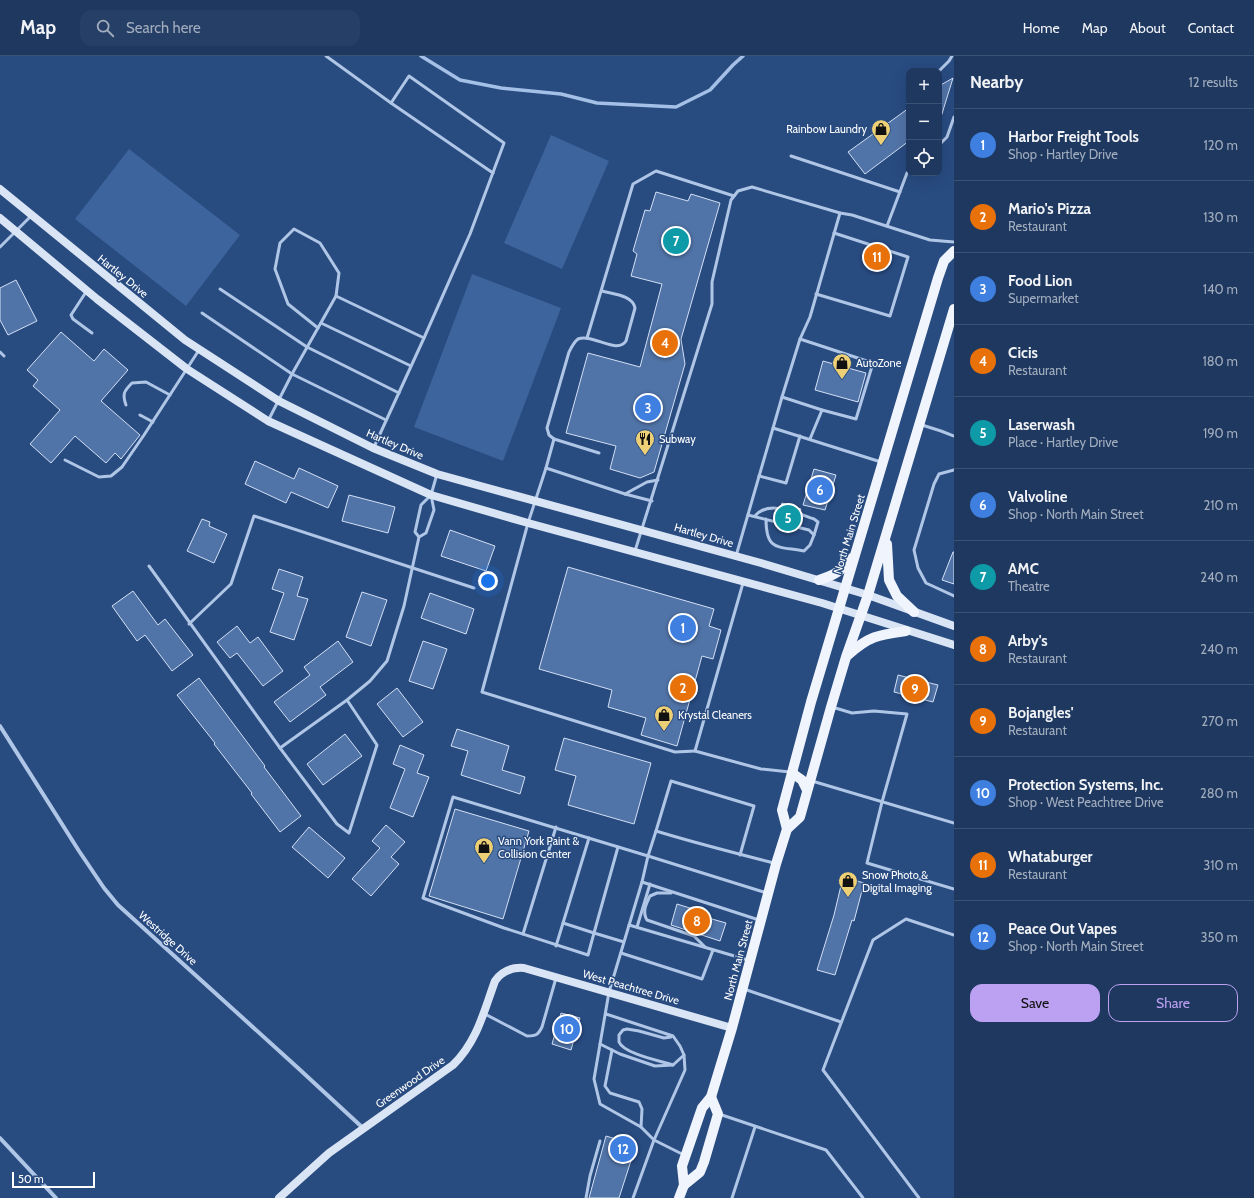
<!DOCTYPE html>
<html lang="en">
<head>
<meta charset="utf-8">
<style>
	:root { --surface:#1e3860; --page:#263f66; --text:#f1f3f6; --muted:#a1acbd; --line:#3c5275; --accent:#bca0f2 }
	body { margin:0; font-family:Cabin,sans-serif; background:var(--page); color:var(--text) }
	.controls { position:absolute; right:12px; top:12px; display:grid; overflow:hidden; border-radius:8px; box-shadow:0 4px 16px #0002 }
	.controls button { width:36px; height:36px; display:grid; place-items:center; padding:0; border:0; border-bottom:1px solid var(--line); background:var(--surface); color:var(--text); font:20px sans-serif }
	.scale { position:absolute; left:12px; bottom:10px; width:83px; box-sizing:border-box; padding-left:4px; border:2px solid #fff; border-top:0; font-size:11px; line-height:14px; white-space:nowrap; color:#fff; -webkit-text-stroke:3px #284b80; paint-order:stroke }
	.you { position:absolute; left:488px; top:525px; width:14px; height:14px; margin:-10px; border:3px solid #fff; border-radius:50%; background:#1a73e8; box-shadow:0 0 0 6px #1a73e833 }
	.badge { display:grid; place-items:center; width:26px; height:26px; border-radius:50%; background:var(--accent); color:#fff; font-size:13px; font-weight:700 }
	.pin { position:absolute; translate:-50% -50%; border:2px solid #fff; box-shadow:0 1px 4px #0006 }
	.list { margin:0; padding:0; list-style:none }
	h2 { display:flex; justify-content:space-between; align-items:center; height:52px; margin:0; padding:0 16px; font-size:17px }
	h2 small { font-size:13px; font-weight:400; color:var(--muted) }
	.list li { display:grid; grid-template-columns:26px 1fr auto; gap:12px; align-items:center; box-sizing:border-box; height:72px; padding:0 16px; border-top:1px solid var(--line) }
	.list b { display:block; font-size:15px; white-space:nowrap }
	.list p { margin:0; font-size:13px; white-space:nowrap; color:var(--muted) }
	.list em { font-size:13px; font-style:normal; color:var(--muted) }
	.actions { display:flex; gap:8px; padding:12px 16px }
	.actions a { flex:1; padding:9px 0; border:1px solid var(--accent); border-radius:12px; text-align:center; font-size:14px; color:var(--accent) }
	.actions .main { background:var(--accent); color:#111 }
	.icon { flex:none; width:22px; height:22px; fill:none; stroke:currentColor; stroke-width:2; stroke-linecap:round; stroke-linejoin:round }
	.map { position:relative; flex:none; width:954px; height:1142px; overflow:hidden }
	header { display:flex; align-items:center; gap:24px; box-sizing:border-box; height:56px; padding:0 20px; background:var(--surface); border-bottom:1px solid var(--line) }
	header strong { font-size:19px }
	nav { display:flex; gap:22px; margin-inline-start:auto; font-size:14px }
	.search { width:280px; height:36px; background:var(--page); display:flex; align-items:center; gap:10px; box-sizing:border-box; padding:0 14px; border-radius:12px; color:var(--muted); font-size:15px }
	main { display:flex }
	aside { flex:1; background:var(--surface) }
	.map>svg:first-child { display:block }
	.green { fill:#3d649d }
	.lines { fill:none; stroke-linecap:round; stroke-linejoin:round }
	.stream { stroke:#a4c0e6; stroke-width:3.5 }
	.building { fill:#5174a8; stroke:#d3e0f5 }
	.lane { stroke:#b0c6e6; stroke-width:3 }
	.street { stroke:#b0c6e6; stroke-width:4 }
	.secondary { stroke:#d9e4f5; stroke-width:8 }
	.primary { stroke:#f0f5fd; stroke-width:10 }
	.labels { text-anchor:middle; stroke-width:3; stroke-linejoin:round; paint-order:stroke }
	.poi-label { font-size:11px; fill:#fff; stroke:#284b80; text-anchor:start }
	.street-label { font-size:11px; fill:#fff; stroke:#284b80 }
</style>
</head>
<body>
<header>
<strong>Map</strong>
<div class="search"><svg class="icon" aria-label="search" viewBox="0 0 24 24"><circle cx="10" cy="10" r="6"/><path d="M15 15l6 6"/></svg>Search here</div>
<nav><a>Home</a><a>Map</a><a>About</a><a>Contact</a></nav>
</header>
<main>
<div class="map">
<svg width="954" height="1142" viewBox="0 0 954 1142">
	<rect width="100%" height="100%" fill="#284b80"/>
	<g class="green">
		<path d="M 551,79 L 609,105 L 562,213 L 504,187 Z"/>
		<path d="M 129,93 L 240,179 L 186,250 L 75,163 Z"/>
		<path d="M 472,218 L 561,252 L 503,405 L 414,371 Z"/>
	</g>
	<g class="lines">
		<path class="stream" d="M 421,0 L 460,24 L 501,32 L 561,38 L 597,47 L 676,51 L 710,34 L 733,9 L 743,0"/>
	</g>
	<g class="building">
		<path d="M 953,22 L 941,61 L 939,61 L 939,30 Z"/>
		<path d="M 909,52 L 909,85 L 865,118 L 848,96 Z"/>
		<path d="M 656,136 L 688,145 L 691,138 L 720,147 L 681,283 L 685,308 L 654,416 L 640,422 L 610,413 L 616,390 L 566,377 L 588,297 L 640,311 L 662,228 L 631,220 L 637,198 L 633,195 L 645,154 L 650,155 Z"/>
		<path d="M 16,224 L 37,265 L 8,279 L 0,264 L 0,232 Z"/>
		<path d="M 61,276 L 94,305 L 104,293 L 128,314 L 101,345 L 140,379 L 121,403 L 115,397 L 106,407 L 75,380 L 51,407 L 30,388 L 60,354 L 33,330 L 38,324 L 27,314 Z"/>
		<path d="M 823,305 L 866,317 L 858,346 L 815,334 Z"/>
		<path d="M 255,405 L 294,423 L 299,412 L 338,430 L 328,452 L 291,436 L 286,447 L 245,428 Z"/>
		<path d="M 814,413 L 836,419 L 825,454 L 803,449 Z"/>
		<path d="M 349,439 L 395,451 L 388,477 L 342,465 Z"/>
		<path d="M 782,447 L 801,453 L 800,455 L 781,450 Z"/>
		<path d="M 779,456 L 798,461 L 796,468 L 777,463 Z"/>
		<path d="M 202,463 L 210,466 L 209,470 L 227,478 L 214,507 L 187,495 Z"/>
		<path d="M 450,474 L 495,490 L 486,515 L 441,500 Z"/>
		<path d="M 953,496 L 954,496 L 954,528 L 942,524 Z"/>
		<path d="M 568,511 L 714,553 L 709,570 L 721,574 L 713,603 L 702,600 L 677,690 L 641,679 L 646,662 L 608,651 L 612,634 L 539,613 Z"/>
		<path d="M 279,513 L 303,521 L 297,540 L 308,543 L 294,584 L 270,576 L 284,537 L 272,533 Z"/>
		<path d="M 133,535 L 158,569 L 165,563 L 193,599 L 172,615 L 145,579 L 137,585 L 112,550 Z"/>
		<path d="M 362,536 L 387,544 L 371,590 L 346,581 Z"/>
		<path d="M 430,537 L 474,553 L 466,578 L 421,562 Z"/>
		<path d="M 237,570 L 250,587 L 258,581 L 283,615 L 263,630 L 237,597 L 230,602 L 217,586 Z"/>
		<path d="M 338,585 L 353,606 L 320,631 L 326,639 L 290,666 L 274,646 L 310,619 L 304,611 Z"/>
		<path d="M 423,585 L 447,593 L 433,633 L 409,625 Z"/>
		<path d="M 898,619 L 938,629 L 933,646 L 894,636 Z"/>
		<path d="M 199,622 L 265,710 L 264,711 L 301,760 L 280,776 L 251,738 L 252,737 L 214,688 L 215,687 L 177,639 Z"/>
		<path d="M 397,632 L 423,666 L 403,681 L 377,648 Z"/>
		<path d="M 457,673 L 509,690 L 502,714 L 525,721 L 520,738 L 461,719 L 468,695 L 451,690 Z"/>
		<path d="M 345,678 L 362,700 L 323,729 L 307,708 Z"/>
		<path d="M 564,682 L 651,707 L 634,768 L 568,749 L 576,720 L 555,714 Z"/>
		<path d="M 400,689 L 424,699 L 417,717 L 429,721 L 413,761 L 390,752 L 405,713 L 393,708 Z"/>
		<path d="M 455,753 L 529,775 L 503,863 L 429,840 Z"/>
		<path d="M 386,769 L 405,786 L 391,801 L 399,808 L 371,840 L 352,823 L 380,792 L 372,785 Z"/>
		<path d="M 309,771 L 345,802 L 328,822 L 292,791 Z"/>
		<path d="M 843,821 L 864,827 L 854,865 L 852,864 L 835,919 L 817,914 L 834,859 Z"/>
		<path d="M 677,848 L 706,857 L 705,861 L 726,867 L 720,885 L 671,869 Z"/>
		<path d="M 561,957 L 580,962 L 571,994 L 552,988 Z"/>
		<path d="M 606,1080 L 636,1089 L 619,1142 L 589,1142 Z"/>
	</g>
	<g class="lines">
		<g class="lane">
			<path d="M 326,0 L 391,47 L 493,117"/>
			<path d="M 939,15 L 949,5 L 952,0"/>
			<path d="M 939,89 L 947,81 L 954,61"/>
			<path d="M 791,100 L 900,136"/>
			<path d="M 887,170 L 907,117 L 909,115"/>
			<path d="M 0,191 L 31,160"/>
			<path d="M 220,233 L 307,291 L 399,337"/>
			<path d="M 86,236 L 71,259 L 73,263 L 92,277"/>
			<path d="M 816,238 L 890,260 L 908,201 L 834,177"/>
			<path d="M 202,257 L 292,318 L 386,364"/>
			<path d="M 321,267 L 411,310"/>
			<path d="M 318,272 L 288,248 L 275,213 L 280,187 L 294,173 L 320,187 L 339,217 L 336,240"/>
			<path d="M 587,282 L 633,128 L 656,115 L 734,140"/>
			<path d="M 0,296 L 4,300"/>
			<path d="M 782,341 L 822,354 L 856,363 L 873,307 L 800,283"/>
			<path d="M 126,349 C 122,338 124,335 132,327 L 146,326 L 170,339"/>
			<path d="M 140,359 L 153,366"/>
			<path d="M 268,365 L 292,318 L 336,240 L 424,282"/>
			<path d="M 922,369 L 941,375 L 954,380"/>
			<path d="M 773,372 L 881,406"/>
			<path d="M 554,383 L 549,379 L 547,372 L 569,296 C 571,292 574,286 578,283 C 592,277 617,299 626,285 L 635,252 C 633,239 612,238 602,235"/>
			<path d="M 810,383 L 822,354"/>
			<path d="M 374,391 L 424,282 L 470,178 L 504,87 L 409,20 L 391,47"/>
			<path d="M 65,404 L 99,421 L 111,420 L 122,411 L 144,379 L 199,294"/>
			<path d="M 546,412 L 554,383 L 599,397"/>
			<path d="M 954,414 L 939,418 L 934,428 L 914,494 L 918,512 L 926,527 L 954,540"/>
			<path d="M 759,420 L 786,427 L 800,380"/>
			<path d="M 625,438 L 647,426 L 658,424"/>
			<path d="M 652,445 L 625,438 L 546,412 L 528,467 L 482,636 L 675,696 L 695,695"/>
			<path d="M 748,459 L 809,474 L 814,479 L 810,489 L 804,495 C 777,490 766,495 766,463"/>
			<path d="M 755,460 C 769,443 798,458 814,463 L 818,466 L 814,479"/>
			<path d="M 419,481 L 415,476 L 421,449 L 430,440"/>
			<path d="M 635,495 L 712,248 L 712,226 L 731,144 L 738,135 L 752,131 L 840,157 L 852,159 L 930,184 L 954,186"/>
			<path d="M 736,500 L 782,341 L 800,283 L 810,261 L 840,157"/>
			<path d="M 149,510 L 280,692"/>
			<path d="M 743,527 L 695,695 L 761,713 L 790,716"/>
			<path d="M 189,568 L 231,528 L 254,460 L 474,532"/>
			<path d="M 347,644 L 377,689 L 349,777 L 337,768 L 280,692 L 347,644 L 370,625 L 387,605 L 404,550 L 419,481 L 426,477 L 434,454 L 431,439 L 437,418"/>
			<path d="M 832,651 L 852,657 L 874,655 L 907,658 L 882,746 L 867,807 L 954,833"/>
			<path d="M 812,725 L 954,767"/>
			<path d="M 656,775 L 648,800 L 767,837"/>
			<path d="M 740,799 L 754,750 L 671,725 L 656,775 C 695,787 735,797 774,807"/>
			<path d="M 642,826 L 759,864"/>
			<path d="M 671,837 L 657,837 L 650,840 C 646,848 642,856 647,864 L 694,880 L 705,891"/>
			<path d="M 563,867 L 594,877 L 618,791"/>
			<path d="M 629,869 L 748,904"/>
			<path d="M 637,871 L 650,828"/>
			<path d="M 523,878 L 556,771"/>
			<path d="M 556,890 L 589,782"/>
			<path d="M 621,897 L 702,923 L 713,894"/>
			<path d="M 744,933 L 841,966"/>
			<path d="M 485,958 L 527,980 C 536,980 538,979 542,971 L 556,922"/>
			<path d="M 606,958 L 673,980 L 680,990 L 684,999 L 685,1014 L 654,1084 L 641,1071 L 600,1048 L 594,1023 L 609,936 L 642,826 L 648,800 L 453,741 L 423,842 L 504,872 L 588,899 L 594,877 L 624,886"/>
			<path d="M 671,981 L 664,982 L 639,975 L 627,973 L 623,974 L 619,979 C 619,981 619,984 619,986 C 624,998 661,1005 673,1009"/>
			<path d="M 600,988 L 620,998 L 655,1010 L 673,1009 L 684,999"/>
			<path d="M 612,994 L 605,1030 L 610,1037 L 639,1046 L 642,1053 L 641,1071"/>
			<path d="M 719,1058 L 826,1094 L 863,1142"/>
			<path d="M 586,1142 L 590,1120 L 600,1085"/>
			<path d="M 633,1142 L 654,1084 L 684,1099"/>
			<path d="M 732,1142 L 755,1071"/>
			<path d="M 919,1142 L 823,1014 L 873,884 L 906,863 L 954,879"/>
		</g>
		<g class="street">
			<path d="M 0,670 L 79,795 L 104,832 L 118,849 L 298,1012 L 363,1072"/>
			<path d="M 0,1082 L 56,1142"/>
		</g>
		<g class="secondary">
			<path d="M 0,133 L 185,284 L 279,345 L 373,392 L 437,418 L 761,507 L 868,539 L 954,570"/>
			<path d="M 0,162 L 97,243 L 187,313 L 268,365 L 431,439 L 528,467 L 822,547 L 954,589"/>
			<path d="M 279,1142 L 329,1097 L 453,1009 C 477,986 484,955 495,925 C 502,915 512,911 524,912 L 732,972"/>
		</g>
		<g class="primary">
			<path d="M 887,488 L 889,524 L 897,540 L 914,556"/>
			<path d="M 819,524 C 835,519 841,515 852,502"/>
			<path d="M 848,599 C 869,580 878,579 906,575"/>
			<path d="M 792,717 L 802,724 L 807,734"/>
			<path d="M 787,773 L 782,754 L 811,646 L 938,222 L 944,205 L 954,195"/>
			<path d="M 684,1129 L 700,1116 L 704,1106 L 718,1058 L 711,1041"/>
			<path d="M 679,1142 L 684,1129 L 682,1110 L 702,1052 L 711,1041 L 732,972 L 776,808 L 787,773 L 800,761 L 831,651 L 846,601 L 868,539 L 954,253"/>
		</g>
	</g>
	<defs>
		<g id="shop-pin" transform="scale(1)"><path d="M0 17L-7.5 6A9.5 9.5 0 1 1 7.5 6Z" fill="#edd076" stroke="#284b80"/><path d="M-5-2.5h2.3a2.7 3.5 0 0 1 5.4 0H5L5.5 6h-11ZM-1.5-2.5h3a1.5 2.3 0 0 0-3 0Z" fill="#111"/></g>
		<g id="restaurant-pin" transform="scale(1)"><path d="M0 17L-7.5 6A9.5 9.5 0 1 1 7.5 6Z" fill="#edd076" stroke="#284b80"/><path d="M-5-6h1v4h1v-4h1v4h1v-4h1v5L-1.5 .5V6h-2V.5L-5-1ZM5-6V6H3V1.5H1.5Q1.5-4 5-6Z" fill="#111"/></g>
	</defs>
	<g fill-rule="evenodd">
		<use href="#shop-pin" x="881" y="73"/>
		<use href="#shop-pin" x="842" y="307"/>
		<use href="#restaurant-pin" x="645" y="383"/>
		<use href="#shop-pin" x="664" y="659"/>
		<use href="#shop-pin" x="484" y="791"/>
		<use href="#shop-pin" x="848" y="825"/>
	</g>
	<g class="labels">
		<g class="poi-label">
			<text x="867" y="77" text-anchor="end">Rainbow Laundry</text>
			<text x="856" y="311">AutoZone</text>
			<text x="659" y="387">Subway</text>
			<text x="678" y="663">Krystal Cleaners</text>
			<text x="498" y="789">Vann York Paint &amp;<tspan x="498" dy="13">Collision Center</tspan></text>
			<text x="862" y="823">Snow Photo &amp;<tspan x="862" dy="13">Digital Imaging</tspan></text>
		</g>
		<g class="street-label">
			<text transform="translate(123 220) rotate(39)" y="4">Hartley Drive</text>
			<text transform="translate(395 388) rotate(23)" y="4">Hartley Drive</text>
			<text transform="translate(849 478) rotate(-73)" y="4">North Main Street</text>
			<text transform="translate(704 479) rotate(16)" y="4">Hartley Drive</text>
			<text transform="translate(168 882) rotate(42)" y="4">Westridge Drive</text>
			<text transform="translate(738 904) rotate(-75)" y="4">North Main Street</text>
			<text transform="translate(631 931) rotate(16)" y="4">West Peachtree Drive</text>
			<text transform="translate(410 1026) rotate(-35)" y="4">Greenwood Drive</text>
		</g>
	</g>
</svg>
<div class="controls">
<button>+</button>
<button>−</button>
<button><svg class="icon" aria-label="locate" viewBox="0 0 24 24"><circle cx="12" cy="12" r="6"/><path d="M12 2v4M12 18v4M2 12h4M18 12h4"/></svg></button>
</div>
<div class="scale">50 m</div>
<div class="you"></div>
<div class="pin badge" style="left:683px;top:572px;background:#3f7fe0">1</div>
<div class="pin badge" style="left:683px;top:632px;background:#e8710a">2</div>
<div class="pin badge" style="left:648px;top:352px;background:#3f7fe0">3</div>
<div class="pin badge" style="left:665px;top:287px;background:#e8710a">4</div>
<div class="pin badge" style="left:788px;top:462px;background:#0f9aa8">5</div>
<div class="pin badge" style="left:820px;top:434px;background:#3f7fe0">6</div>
<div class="pin badge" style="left:676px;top:185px;background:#0f9aa8">7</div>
<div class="pin badge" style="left:697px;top:865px;background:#e8710a">8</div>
<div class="pin badge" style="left:915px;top:633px;background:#e8710a">9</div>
<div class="pin badge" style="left:567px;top:973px;background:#3f7fe0">10</div>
<div class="pin badge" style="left:877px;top:201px;background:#e8710a">11</div>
<div class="pin badge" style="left:623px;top:1093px;background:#3f7fe0">12</div>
</div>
<aside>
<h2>Nearby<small>12 results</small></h2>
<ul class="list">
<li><span class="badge" style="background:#3f7fe0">1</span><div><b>Harbor Freight Tools</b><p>Shop · Hartley Drive</p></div><em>120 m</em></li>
<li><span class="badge" style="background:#e8710a">2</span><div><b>Mario's Pizza</b><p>Restaurant</p></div><em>130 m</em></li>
<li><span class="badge" style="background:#3f7fe0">3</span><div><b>Food Lion</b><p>Supermarket</p></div><em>140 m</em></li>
<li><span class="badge" style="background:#e8710a">4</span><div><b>Cicis</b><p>Restaurant</p></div><em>180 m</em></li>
<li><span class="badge" style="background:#0f9aa8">5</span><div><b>Laserwash</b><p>Place · Hartley Drive</p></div><em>190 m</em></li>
<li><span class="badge" style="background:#3f7fe0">6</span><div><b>Valvoline</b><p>Shop · North Main Street</p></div><em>210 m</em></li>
<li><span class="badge" style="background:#0f9aa8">7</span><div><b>AMC</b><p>Theatre</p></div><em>240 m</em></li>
<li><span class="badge" style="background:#e8710a">8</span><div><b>Arby's</b><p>Restaurant</p></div><em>240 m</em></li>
<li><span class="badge" style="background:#e8710a">9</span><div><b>Bojangles'</b><p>Restaurant</p></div><em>270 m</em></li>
<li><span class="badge" style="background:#3f7fe0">10</span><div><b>Protection Systems, Inc.</b><p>Shop · West Peachtree Drive</p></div><em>280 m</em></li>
<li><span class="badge" style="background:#e8710a">11</span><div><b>Whataburger</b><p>Restaurant</p></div><em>310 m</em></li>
<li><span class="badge" style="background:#3f7fe0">12</span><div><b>Peace Out Vapes</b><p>Shop · North Main Street</p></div><em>350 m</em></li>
</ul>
<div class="actions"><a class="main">Save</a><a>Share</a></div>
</aside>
</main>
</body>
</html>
